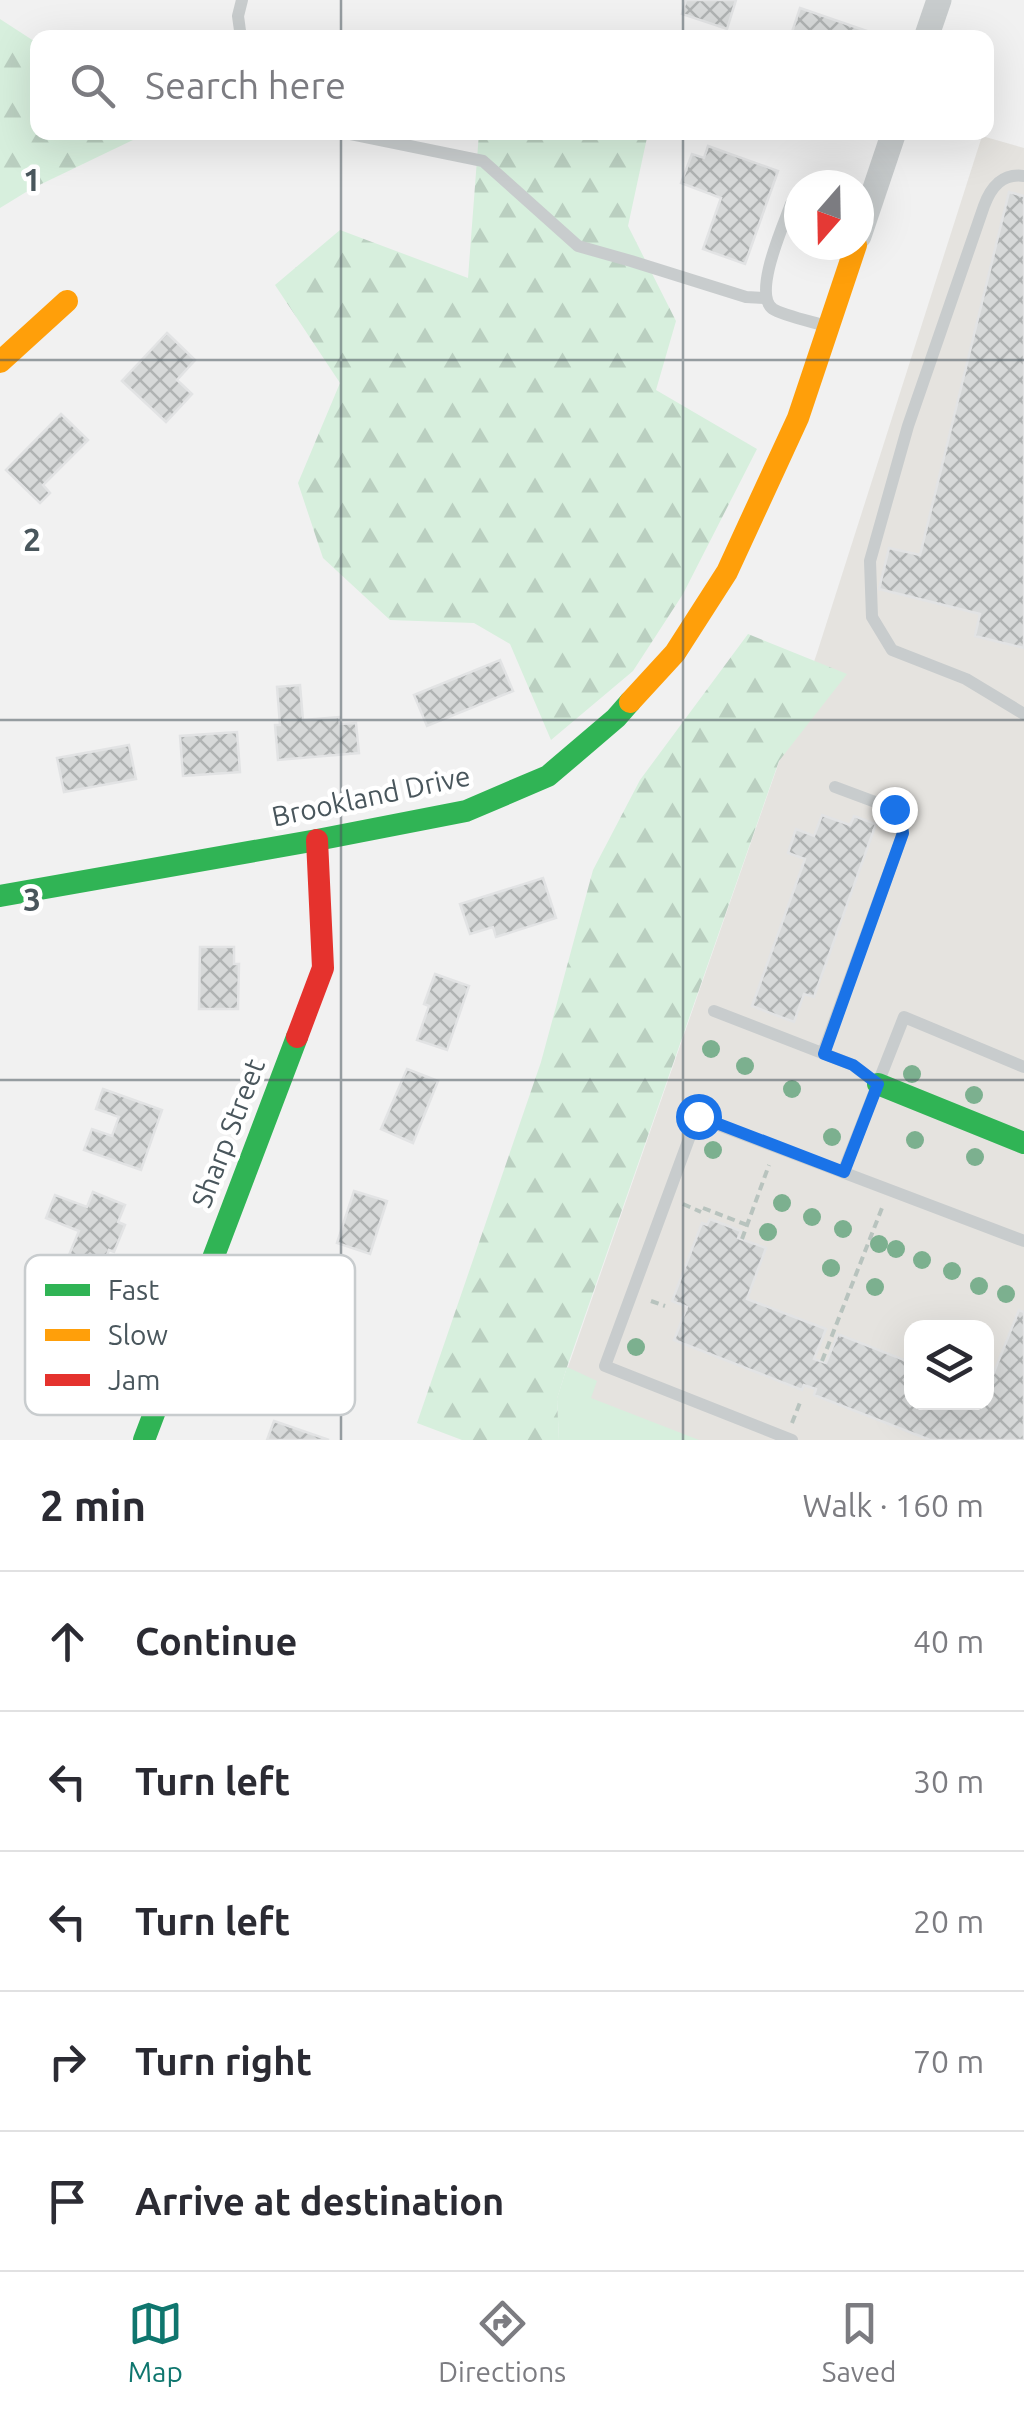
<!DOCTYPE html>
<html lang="en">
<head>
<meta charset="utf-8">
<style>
	:root { --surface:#fff; --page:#f7f7f7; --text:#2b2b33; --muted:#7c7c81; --line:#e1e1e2; --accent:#0f766e }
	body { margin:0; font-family:Ubuntu,sans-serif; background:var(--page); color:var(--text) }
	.controls { position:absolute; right:30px; bottom:30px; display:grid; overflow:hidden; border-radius:20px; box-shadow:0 10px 40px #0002 }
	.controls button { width:90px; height:90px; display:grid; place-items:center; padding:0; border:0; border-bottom:2px solid var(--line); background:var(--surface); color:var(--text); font:50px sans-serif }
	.compass { position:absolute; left:784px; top:170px; width:90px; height:90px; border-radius:50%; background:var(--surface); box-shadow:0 10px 40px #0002; rotate:200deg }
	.stop { position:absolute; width:30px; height:30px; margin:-22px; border:8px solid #1a73e8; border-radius:50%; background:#fff }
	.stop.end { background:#1a73e8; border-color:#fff; box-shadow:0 2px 10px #0008 }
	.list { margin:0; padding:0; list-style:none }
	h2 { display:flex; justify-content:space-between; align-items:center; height:130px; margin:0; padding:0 40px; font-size:42px }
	h2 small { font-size:32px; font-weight:400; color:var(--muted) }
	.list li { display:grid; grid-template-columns:65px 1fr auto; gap:30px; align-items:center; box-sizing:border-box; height:140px; padding:0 40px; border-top:2px solid var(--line) }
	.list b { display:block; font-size:38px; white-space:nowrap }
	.list em { font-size:32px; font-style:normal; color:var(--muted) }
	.icon { flex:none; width:55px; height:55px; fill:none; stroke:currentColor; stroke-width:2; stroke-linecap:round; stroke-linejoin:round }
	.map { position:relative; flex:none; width:1024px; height:1440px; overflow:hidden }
	.search { position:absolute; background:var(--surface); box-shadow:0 10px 40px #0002; left:30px; right:30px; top:30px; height:110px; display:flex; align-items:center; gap:25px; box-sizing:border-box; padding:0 35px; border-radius:20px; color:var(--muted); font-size:38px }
	.sheet { height:830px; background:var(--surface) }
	nav { display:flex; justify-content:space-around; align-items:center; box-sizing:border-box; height:140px; border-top:2px solid var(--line); background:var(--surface); font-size:28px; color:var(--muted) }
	nav a { display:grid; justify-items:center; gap:5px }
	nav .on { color:var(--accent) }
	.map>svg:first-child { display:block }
	.commercial { fill:#e5e3df; fill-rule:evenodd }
	.grass { fill:#d7efdd }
	.forest { fill:url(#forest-firs) }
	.building { fill:url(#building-cross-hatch); stroke:#e2e3e4; stroke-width:2.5 }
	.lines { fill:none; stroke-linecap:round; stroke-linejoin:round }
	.path { stroke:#b8c3be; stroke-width:4; stroke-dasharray:8 5; stroke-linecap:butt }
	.lane { stroke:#c8cccd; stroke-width:12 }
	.street { stroke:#c8cccd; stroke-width:25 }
	.fast { stroke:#30b455; stroke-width:22 }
	.slow { stroke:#ff9f0a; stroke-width:22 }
	.jam { stroke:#e5322d; stroke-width:22 }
	.tree { fill:#7cb08f }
	.route { stroke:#1a73e8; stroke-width:12 }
	.grid { fill:none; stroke:#49565c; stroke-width:2.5; stroke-opacity:0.55 }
	.labels { text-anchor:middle; stroke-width:9; stroke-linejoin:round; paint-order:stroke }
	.street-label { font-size:28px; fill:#49565c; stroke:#fff }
	.key { fill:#fff; stroke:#c8ccce; stroke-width:2.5 }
	.key-label { font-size:28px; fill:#49565c }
	.grid-label { font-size:32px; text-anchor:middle; font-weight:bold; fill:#49565c; stroke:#fff; stroke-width:9; stroke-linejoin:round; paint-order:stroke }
</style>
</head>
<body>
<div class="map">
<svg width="1024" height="1440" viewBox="0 0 1024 1440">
	<defs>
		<pattern id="forest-firs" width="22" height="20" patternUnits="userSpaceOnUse" patternTransform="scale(2.5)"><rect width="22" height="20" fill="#d7efdd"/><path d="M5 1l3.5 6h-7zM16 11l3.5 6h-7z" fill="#bacfc0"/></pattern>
		<pattern id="building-cross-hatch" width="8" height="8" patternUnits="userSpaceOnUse" patternTransform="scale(2.5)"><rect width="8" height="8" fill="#d7d9d9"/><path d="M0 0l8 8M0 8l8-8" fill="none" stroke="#b0b3b3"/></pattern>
	</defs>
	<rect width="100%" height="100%" fill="#f1f1f1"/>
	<path class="commercial" d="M 982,136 L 1024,148 L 1024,1440 L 668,1440 L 557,1399 L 817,653 ZM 912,1328 L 986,1328 L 986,1402 L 912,1402 Z"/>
	<path class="grass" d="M 567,1367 L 597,1381 L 591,1398 L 699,1440 L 559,1440 L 557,1399 Z"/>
	<g class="forest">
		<path d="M 0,19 L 37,43 L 38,132 L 129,133 L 135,139 L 31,189 L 0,208 Z"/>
		<path d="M 479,133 L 648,133 L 628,226 L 676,321 L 656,390 L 757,449 L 683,594 L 633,671 L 551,740 L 510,644 L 474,623 L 390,620 L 323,558 L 298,483 L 340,383 L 275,285 L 340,230 L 468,278 Z"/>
		<path d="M 748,634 L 847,674 L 779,761 L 567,1367 L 557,1399 L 559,1440 L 462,1440 L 417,1423 L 541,1062 L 593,870 L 640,780 Z"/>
	</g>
	<g class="building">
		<path d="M 686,0 L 736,0 L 727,29 L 682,14 Z"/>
		<path d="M 800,8 L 887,38 L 790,38 Z"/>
		<path d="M 708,146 L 778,171 L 745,264 L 703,249 L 721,198 L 681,183 L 692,154 L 704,158 Z"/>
		<path d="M 1009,192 L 1024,196 L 1024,648 L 975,636 L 980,614 L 879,589 L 889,548 L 920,555 Z"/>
		<path d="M 167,333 L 195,360 L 177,380 L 192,394 L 166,422 L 122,381 Z"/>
		<path d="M 61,414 L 88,440 L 43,485 L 50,493 L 40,503 L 6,470 Z"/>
		<path d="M 500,660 L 513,691 L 427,726 L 414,695 Z"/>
		<path d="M 300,685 L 303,720 L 339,717 L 340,724 L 356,723 L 359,753 L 278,760 L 275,725 L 280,725 L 277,687 Z"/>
		<path d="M 237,732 L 240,772 L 183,776 L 180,736 Z"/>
		<path d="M 129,745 L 136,779 L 64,792 L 57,758 Z"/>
		<path d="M 822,815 L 850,825 L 854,816 L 876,824 L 814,997 L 804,994 L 794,1022 L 752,1006 L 805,859 L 788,853 L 796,829 L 814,836 Z"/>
		<path d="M 543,878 L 556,918 L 496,937 L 493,927 L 470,934 L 460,904 Z"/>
		<path d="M 200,947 L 234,947 L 234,964 L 239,964 L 238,1009 L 199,1009 Z"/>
		<path d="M 435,974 L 469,986 L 447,1050 L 417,1040 L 429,1006 L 424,1004 Z"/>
		<path d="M 407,1069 L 438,1081 L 413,1143 L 381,1129 Z"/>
		<path d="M 103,1089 L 162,1110 L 141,1170 L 84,1150 L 92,1129 L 112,1136 L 119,1117 L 96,1109 Z"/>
		<path d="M 354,1191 L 387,1201 L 370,1254 L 337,1243 Z"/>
		<path d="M 93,1192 L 125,1205 L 118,1222 L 125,1225 L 114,1252 L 109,1250 L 102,1268 L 69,1255 L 79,1231 L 46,1218 L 55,1195 L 87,1207 Z"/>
		<path d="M 710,1219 L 741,1231 L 738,1238 L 766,1248 L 747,1299 L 826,1329 L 814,1359 L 826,1363 L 838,1334 L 912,1363 L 912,1402 L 986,1402 L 986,1392 L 1019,1310 L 1024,1312 L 1024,1440 L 930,1440 L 814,1395 L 816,1389 L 804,1385 L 802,1390 L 674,1340 L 687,1307 L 672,1301 L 702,1223 L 707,1225 Z"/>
		<path d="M 274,1421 L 329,1440 L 267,1440 Z"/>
	</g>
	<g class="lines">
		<g class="path">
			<path d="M 683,1204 L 701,1212"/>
			<path d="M 703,1208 L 747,1225"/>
			<path d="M 742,1239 L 769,1165"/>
			<path d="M 651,1301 L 665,1306"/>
			<path d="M 822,1361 L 882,1208"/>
			<path d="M 792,1423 L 801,1400"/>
		</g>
		<g class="lane">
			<path d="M 241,38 L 238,16 L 242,0"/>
			<path d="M 341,132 L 483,161 L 578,246 L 631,261 L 746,297 L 764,298"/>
			<path d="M 1024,176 C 1002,173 991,187 984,206 L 908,426 L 870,561 L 872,617 L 892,650 L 966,679 L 1024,714"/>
			<path d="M 799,198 L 791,204 C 784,224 752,294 773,309 C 782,315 813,322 826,326"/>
			<path d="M 714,1011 L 853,1065 L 876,1083"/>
			<path d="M 823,1053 L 903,833 L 901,822 L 894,809 L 835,787"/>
			<path d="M 843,1172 L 904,1017 L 1024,1067"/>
			<path d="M 792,1440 L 605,1366 L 697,1117 L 1024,1241"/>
		</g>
		<g class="street">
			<path d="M 926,38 L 939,0"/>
			<path d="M 859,236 L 894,132"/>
		</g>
		<g class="fast">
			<path d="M 0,896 L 317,840 L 466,811 L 548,776 L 616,718 L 630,702"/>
			<path d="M 878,1084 L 1024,1143"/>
			<path d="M 144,1440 L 297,1037"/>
		</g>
		<g class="slow">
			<path d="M 0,362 L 67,301"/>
			<path d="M 630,702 L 675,653 L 727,572 L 798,418 L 856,245"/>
		</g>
		<path class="jam" d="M 297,1037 L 323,968 L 317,840"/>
	</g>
	<g class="tree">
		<circle cx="711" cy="1049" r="9"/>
		<circle cx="745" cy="1066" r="9"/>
		<circle cx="912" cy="1074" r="9"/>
		<circle cx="792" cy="1089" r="9"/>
		<circle cx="974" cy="1095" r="9"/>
		<circle cx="832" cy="1137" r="9"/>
		<circle cx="915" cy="1140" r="9"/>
		<circle cx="713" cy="1150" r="9"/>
		<circle cx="975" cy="1157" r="9"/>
		<circle cx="782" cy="1203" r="9"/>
		<circle cx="812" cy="1217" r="9"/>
		<circle cx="843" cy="1229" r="9"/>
		<circle cx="768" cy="1232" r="9"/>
		<circle cx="879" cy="1244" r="9"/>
		<circle cx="896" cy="1249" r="9"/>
		<circle cx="922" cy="1260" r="9"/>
		<circle cx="831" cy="1268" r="9"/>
		<circle cx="952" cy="1271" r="9"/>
		<circle cx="979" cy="1286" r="9"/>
		<circle cx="875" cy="1287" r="9"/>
		<circle cx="1006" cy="1294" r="9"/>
		<circle cx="636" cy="1347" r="9"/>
	</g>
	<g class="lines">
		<path class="route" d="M 698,1116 L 844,1172 L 878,1084 L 853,1065 L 824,1054 L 903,833 L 901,822 L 894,809"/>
	</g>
	<path class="grid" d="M 341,0 L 341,38M 683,0 L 683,38M 341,132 L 341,1440M 683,132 L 683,1440M 0,360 L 1024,360M 0,720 L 1024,720M 0,1080 L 1024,1080"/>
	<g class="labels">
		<g class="street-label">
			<text transform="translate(371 796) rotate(-12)" y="10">Brookland Drive</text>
			<text transform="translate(228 1133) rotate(-69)" y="10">Sharp Street</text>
		</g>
	</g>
	<rect x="25" y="1255" width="330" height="160" rx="15" class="key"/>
	<rect x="45" y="1284" width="45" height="12" fill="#30b455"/>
	<rect x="45" y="1329" width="45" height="12" fill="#ff9f0a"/>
	<rect x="45" y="1374" width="45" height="12" fill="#e5322d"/>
	<g class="key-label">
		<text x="108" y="1300">Fast</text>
		<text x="108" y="1345">Slow</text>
		<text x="108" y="1390">Jam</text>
	</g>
	<g class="grid-label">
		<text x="32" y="191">1</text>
		<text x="32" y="551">2</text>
		<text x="32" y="911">3</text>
	</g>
</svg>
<div class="controls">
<button><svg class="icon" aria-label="layers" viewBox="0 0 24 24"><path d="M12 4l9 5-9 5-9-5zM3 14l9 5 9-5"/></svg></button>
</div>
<svg class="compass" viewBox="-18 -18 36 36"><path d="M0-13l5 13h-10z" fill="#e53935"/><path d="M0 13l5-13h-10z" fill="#7c7c81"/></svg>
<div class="stop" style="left:698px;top:1116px"></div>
<div class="stop end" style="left:894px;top:809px"></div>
<div class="search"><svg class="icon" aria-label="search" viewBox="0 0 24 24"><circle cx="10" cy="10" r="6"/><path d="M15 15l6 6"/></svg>Search here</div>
</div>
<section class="sheet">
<h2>2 min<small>Walk · 160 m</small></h2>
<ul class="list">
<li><svg class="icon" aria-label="ahead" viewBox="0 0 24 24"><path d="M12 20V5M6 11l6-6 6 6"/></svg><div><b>Continue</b></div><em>40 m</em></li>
<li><svg class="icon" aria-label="left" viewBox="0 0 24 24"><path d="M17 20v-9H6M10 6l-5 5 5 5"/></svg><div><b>Turn left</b></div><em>30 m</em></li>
<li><svg class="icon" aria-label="left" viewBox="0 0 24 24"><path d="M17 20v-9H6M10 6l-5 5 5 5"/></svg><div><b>Turn left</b></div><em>20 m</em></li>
<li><svg class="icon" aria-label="right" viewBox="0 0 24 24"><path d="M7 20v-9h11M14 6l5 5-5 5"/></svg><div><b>Turn right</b></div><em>70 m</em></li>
<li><svg class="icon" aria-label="arrive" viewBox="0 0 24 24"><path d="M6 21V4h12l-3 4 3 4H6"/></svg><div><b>Arrive at destination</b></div></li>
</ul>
</section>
<nav>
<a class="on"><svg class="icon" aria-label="map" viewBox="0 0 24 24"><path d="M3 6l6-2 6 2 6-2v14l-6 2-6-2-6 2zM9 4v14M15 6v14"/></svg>Map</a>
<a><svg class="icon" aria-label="directions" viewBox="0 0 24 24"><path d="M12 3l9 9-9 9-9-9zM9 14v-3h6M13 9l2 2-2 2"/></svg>Directions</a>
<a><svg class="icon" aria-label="saved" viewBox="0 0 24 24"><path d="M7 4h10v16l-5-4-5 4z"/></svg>Saved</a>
</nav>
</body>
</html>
